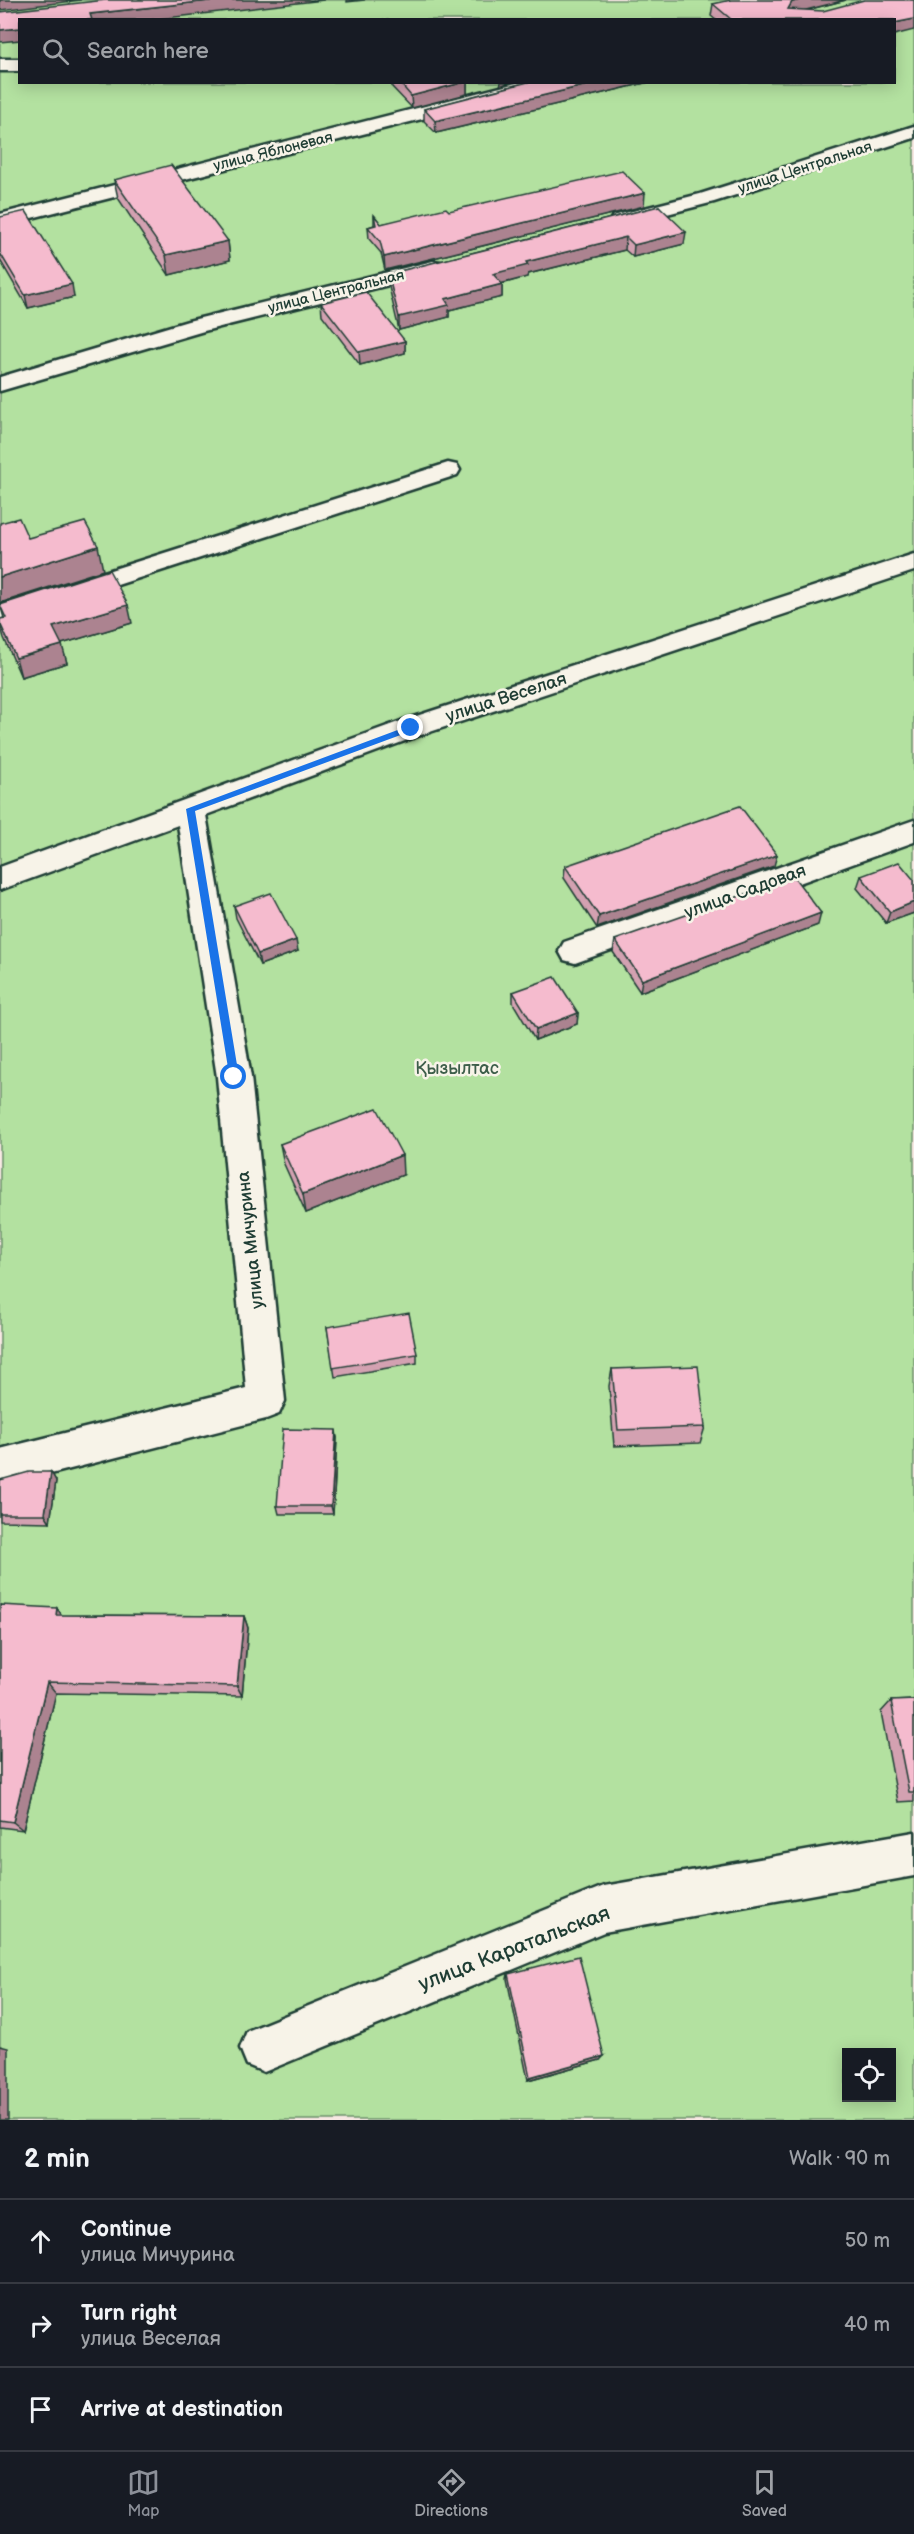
<!DOCTYPE html>
<html lang="en">
<head>
<meta charset="utf-8">
<style>
	:root { --surface:#171b24; --page:#20242c; --text:#f1f3f6; --muted:#9ea1a6; --line:#363941; --accent:#8c9099 }
	body { margin:0; font-family:"Balsamiq Sans",sans-serif; background:var(--page); color:var(--text) }
	.controls { position:absolute; right:18px; bottom:18px; display:grid; overflow:hidden; border-radius:0px; box-shadow:0 3px 15px #0003 }
	.controls button { width:54px; height:54px; display:grid; place-items:center; padding:0; border:0; border-bottom:2px solid var(--line); background:var(--surface); color:var(--text); font:30px sans-serif }
	.stop { position:absolute; width:18px; height:18px; margin:-14px; border:4px solid #1a73e8; border-radius:50%; background:#fff }
	.stop.end { background:#1a73e8; border-color:#fff; box-shadow:0 2px 6px #0008 }
	.list { margin:0; padding:0; list-style:none }
	h2 { display:flex; justify-content:space-between; align-items:center; height:78px; margin:0; padding:0 24px; font-size:26px }
	h2 small { font-size:20px; font-weight:400; color:var(--muted) }
	.list li { display:grid; grid-template-columns:39px 1fr auto; gap:18px; align-items:center; box-sizing:border-box; height:84px; padding:0 24px; border-top:2px solid var(--line) }
	.list b { display:block; font-size:22px; white-space:nowrap }
	.list p { margin:0; font-size:20px; white-space:nowrap; color:var(--muted) }
	.list em { font-size:20px; font-style:normal; color:var(--muted) }
	.icon { flex:none; width:33px; height:33px; fill:none; stroke:currentColor; stroke-width:2; stroke-linecap:round; stroke-linejoin:round }
	.map { position:relative; flex:none; width:914px; height:2120px; overflow:hidden }
	.search { position:absolute; background:var(--surface); box-shadow:0 3px 15px #0003; left:18px; right:18px; top:18px; height:66px; display:flex; align-items:center; gap:15px; box-sizing:border-box; padding:0 21px; border-radius:0px; color:var(--muted); font-size:22px }
	.sheet { height:330px; background:var(--surface) }
	nav { display:flex; justify-content:space-around; align-items:center; box-sizing:border-box; height:84px; border-top:2px solid var(--line); background:var(--surface); font-size:16px; color:var(--muted) }
	nav a { display:grid; justify-items:center; gap:3px }
	nav .on { color:var(--accent) }
	.map>svg:first-child { display:block }
	.green { fill:#b3e1a0; stroke:#698f6a; stroke-width:1.5; fill-rule:evenodd }
	.lines { fill:none; stroke-linecap:round; stroke-linejoin:round }
	.minor-casing { stroke:#1f3d34; stroke-width:5 }
	.minor { fill:#f7f3e8; fill-rule:evenodd }
	.wall { fill:#d3a1b1; stroke:#1f3d34; stroke-width:1.5 }
	.shaded-wall { fill:#ac8390; stroke:#1f3d34; stroke-width:1.5 }
	.building { fill:#f5bbce; stroke:#1f3d34; stroke-width:1.5 }
	.route { fill:#1a73e8 }
	.labels { text-anchor:middle; stroke-width:5; stroke-linejoin:round; paint-order:stroke }
	.far-street-label { font-size:15px; fill:#1f3d34; stroke:#f7f3e8 }
	.street-label { font-size:18px; fill:#1f3d34; stroke:#f7f3e8 }
	.park-label { font-size:18px; fill:#3d5e4a; stroke:#f7f3e8 }
	.near-street-label { font-size:21px; fill:#1f3d34; stroke:#f7f3e8 }
</style>
</head>
<body>
<div class="map">
<svg width="914" height="2120" viewBox="0 0 914 2120">
	<rect width="100%" height="100%" fill="#f7e8e3"/>
	<filter id="ink" filterUnits="userSpaceOnUse"><feTurbulence type="fractalNoise" baseFrequency=".0167" numOctaves="2"/><feDisplacementMap in="SourceGraphic" scale="12" xChannelSelector="R" yChannelSelector="G"/><feConvolveMatrix kernelMatrix="1 2 1 2 8 2 1 2 1" color-interpolation-filters="sRGB"/></filter>
	<g filter="url(#ink)">
		<path class="green" d="M 0,0 L 914,0 L 914,2120 L 0,2120 ZM 20,20 L 894,20 L 894,82 L 20,82 ZM 846,2052 L 892,2052 L 892,2098 L 846,2098 Z"/>
		<g class="lines">
			<g class="minor-casing">
				<g id="minor">
					<rect x="0" y="59" width="20" height="12"/>
					<path d="M 520,82 L 554,82 L 552,86 L 0,226 L 0,214 Z"/>
					<path d="M 914,126 L 914,138 L 714,202 L 620,226 L 613,224 L 610,220 L 613,216 L 700,194 Z"/>
					<path d="M 433,261 L 441,262 L 444,267 L 441,272 L 204,331 L 0,391 L 0,377 L 188,321 Z"/>
					<path d="M 448,463 L 457,465 L 460,470 L 457,475 L 0,623 L 0,605 Z"/>
					<path d="M 914,554 L 914,571 L 421,735 L 206,815 L 251,1077 L 285,1401 L 279,1414 L 266,1419 L 0,1487 L 0,1449 L 246,1388 L 217,1077 L 178,825 L 0,890 L 0,867 L 401,721 Z"/>
					<path d="M 914,820 L 914,842 L 575,963 L 564,960 L 559,951 L 564,942 Z"/>
					<path d="M 914,1832 L 914,1876 L 604,1932 L 264,2072 L 247,2065 L 240,2048 L 247,2031 L 604,1886 Z"/>
				</g>
			</g>
			<use href="#minor" class="minor"/>
		</g>
		<g class="wall">
			<path d="M 846,0 L 807,10 L 894,20 L 716,20 L 711,16 L 713,4 Z"/>
			<path d="M 392,82 L 467,82 L 467,94 L 412,108 L 392,87 Z"/>
			<path d="M 528,82 L 649,82 L 436,133 L 424,121 L 424,109 Z"/>
			<path d="M 114,180 L 228,241 L 230,260 L 169,275 L 118,198 Z"/>
			<path d="M 644,206 L 385,270 L 381,253 L 369,239 L 368,227 L 374,225 L 374,215 L 381,224 L 449,211 Z"/>
			<path d="M 659,206 L 684,244 L 633,257 L 625,250 L 528,274 L 527,277 L 502,284 L 502,297 L 449,310 L 449,317 L 399,330 L 389,287 L 388,274 Z"/>
			<path d="M 0,217 L 74,297 L 28,308 L 0,260 Z"/>
			<path d="M 321,303 L 405,341 L 405,353 L 360,365 L 322,315 Z"/>
			<path d="M 0,605 L 132,623 L 61,644 L 67,663 L 21,677 L 4,638 L 0,625 L 0,619 L 4,618 Z"/>
			<path d="M 565,866 L 774,866 L 597,928 L 564,878 Z"/>
			<path d="M 861,876 L 914,880 L 914,913 L 886,923 L 857,888 Z"/>
			<path d="M 234,906 L 298,951 L 260,965 L 236,918 Z"/>
			<path d="M 818,925 L 640,992 L 613,952 L 615,940 Z"/>
			<path d="M 513,992 L 578,1013 L 577,1024 L 535,1040 L 513,1003 Z"/>
			<path d="M 280,1144 L 403,1175 L 306,1213 L 284,1164 Z"/>
			<path d="M 327,1327 L 417,1354 L 417,1363 L 335,1377 Z"/>
			<path d="M 612,1369 L 705,1427 L 700,1443 L 614,1446 L 609,1386 Z"/>
			<path d="M 337,1438 L 333,1514 L 279,1514 L 277,1506 Z"/>
			<path d="M 51,1472 L 56,1481 L 50,1522 L 0,1521 L 0,1480 Z"/>
			<path d="M 0,1605 L 62,1615 L 244,1616 L 248,1628 L 242,1696 L 56,1693 L 23,1830 L 0,1827 Z"/>
			<path d="M 914,1700 L 914,1801 L 898,1802 L 881,1712 L 891,1701 Z"/>
			<path d="M 508,1974 L 600,2060 L 528,2080 L 507,1979 Z"/>
		</g>
		<g class="shaded-wall">
			<path d="M 0,0 L 81,0 L 0,10 Z"/>
			<path d="M 218,0 L 324,0 L 149,20 L 91,20 L 90,14 Z"/>
			<path d="M 347,0 L 365,0 L 347,2 Z"/>
			<path d="M 801,0 L 846,0 L 790,14 L 788,9 L 792,2 Z"/>
			<path d="M 914,19 L 914,30 L 894,35 L 894,23 Z"/>
			<path d="M 20,28 L 20,40 L 0,42 L 0,30 Z"/>
			<path d="M 465,82 L 467,82 L 467,94 L 412,108 L 411,96 Z"/>
			<path d="M 501,82 L 511,82 L 500,86 Z"/>
			<path d="M 600,82 L 649,82 L 436,133 L 435,121 Z"/>
			<path d="M 645,193 L 644,206 L 385,270 L 384,257 Z"/>
			<path d="M 686,232 L 684,244 L 633,257 L 634,245 Z"/>
			<path d="M 626,237 L 625,250 L 528,274 L 527,277 L 492,286 L 493,274 L 526,262 Z"/>
			<path d="M 228,241 L 230,260 L 169,275 L 166,255 Z"/>
			<path d="M 72,284 L 74,297 L 28,308 L 25,295 Z"/>
			<path d="M 502,284 L 502,297 L 449,310 L 449,317 L 399,330 L 399,317 L 445,299 Z"/>
			<path d="M 405,341 L 405,353 L 360,365 L 359,352 Z"/>
			<path d="M 98,546 L 103,570 L 0,603 L 0,577 Z"/>
			<path d="M 128,605 L 132,623 L 58,645 L 53,627 Z"/>
			<path d="M 62,645 L 67,663 L 21,677 L 16,658 Z"/>
			<path d="M 777,855 L 774,866 L 597,928 L 599,916 Z"/>
			<path d="M 914,902 L 914,913 L 886,923 L 890,912 Z"/>
			<path d="M 821,913 L 818,925 L 640,992 L 642,980 Z"/>
			<path d="M 296,940 L 298,951 L 260,965 L 258,954 Z"/>
			<path d="M 578,1013 L 577,1024 L 535,1040 L 536,1029 Z"/>
			<path d="M 402,1155 L 403,1175 L 306,1213 L 303,1194 Z"/>
			<path d="M 336,1430 L 337,1438 L 333,1514 L 331,1506 Z"/>
			<path d="M 51,1472 L 56,1481 L 50,1522 L 45,1514 Z"/>
			<path d="M 57,1608 L 65,1620 L 56,1615 Z"/>
			<path d="M 244,1616 L 248,1628 L 242,1696 L 237,1686 Z"/>
			<path d="M 47,1682 L 56,1693 L 23,1830 L 13,1822 Z"/>
			<path d="M 0,2046 L 8,2048 L 8,2120 L 0,2120 Z"/>
			<path d="M 604,2056 L 600,2060 L 528,2080 L 530,2077 Z"/>
		</g>
		<g class="building">
			<path d="M 106,0 L 218,0 L 90,14 L 92,20 L 20,20 L 20,28 L 0,30 L 0,12 Z"/>
			<path d="M 731,0 L 801,0 L 792,2 L 788,9 L 823,11 L 864,0 L 914,0 L 914,19 L 894,23 L 894,20 L 732,20 L 713,4 Z"/>
			<path d="M 399,82 L 465,82 L 411,96 Z"/>
			<path d="M 528,82 L 600,82 L 435,121 L 424,109 Z"/>
			<path d="M 171,165 L 228,241 L 166,255 L 114,180 Z"/>
			<path d="M 622,171 L 645,193 L 384,257 L 380,241 L 368,227 L 376,225 L 374,215 L 381,224 L 446,208 L 449,211 Z"/>
			<path d="M 659,206 L 686,232 L 634,245 L 626,237 L 526,262 L 528,265 L 493,274 L 502,284 L 445,299 L 449,305 L 399,317 L 388,274 Z"/>
			<path d="M 26,211 L 72,284 L 25,295 L 0,253 L 0,217 Z"/>
			<path d="M 366,292 L 405,341 L 359,352 L 321,303 Z"/>
			<path d="M 19,518 L 28,538 L 85,522 L 98,546 L 0,577 L 0,523 Z"/>
			<path d="M 109,570 L 128,605 L 53,627 L 62,645 L 16,658 L 0,623 L 0,619 L 6,618 L 0,605 Z"/>
			<path d="M 740,806 L 777,855 L 599,916 L 565,866 Z"/>
			<path d="M 899,862 L 914,880 L 914,902 L 890,912 L 861,876 Z"/>
			<path d="M 794,877 L 821,913 L 642,980 L 615,940 Z"/>
			<path d="M 271,893 L 296,940 L 258,954 L 234,906 Z"/>
			<path d="M 555,977 L 578,1013 L 536,1029 L 513,992 Z"/>
			<path d="M 377,1108 L 402,1155 L 303,1194 L 280,1144 Z"/>
			<path d="M 409,1313 L 417,1354 L 333,1368 L 327,1327 Z"/>
			<path d="M 698,1366 L 705,1427 L 618,1430 L 612,1369 Z"/>
			<path d="M 283,1429 L 336,1430 L 331,1506 L 277,1506 Z"/>
			<path d="M 29,1472 L 51,1472 L 45,1514 L 0,1514 L 0,1480 Z"/>
			<path d="M 0,1605 L 57,1608 L 56,1615 L 244,1616 L 237,1686 L 47,1682 L 13,1822 L 0,1820 Z"/>
			<path d="M 914,1700 L 914,1792 L 909,1792 L 891,1701 Z"/>
			<path d="M 579,1956 L 604,2056 L 530,2077 L 508,1974 Z"/>
		</g>
	</g>
	<path class="route" d="M 411,725 L 414,730 L 195,811 L 239,1077 L 237,1080 L 230,1080 L 186,809 Z"/>
	<g class="labels">
		<g class="far-street-label">
			<text transform="translate(273 151) rotate(-14)" y="5">улица Яблоневая</text>
			<text transform="translate(805 167) rotate(-18)" y="5">улица Центральная</text>
			<text transform="translate(336 291) rotate(-14)" y="5">улица Центральная</text>
		</g>
		<g class="street-label">
			<text transform="translate(506 697) rotate(-18)" y="6">улица Веселая</text>
			<text transform="translate(745 891) rotate(-20)" y="6">улица Садовая</text>
			<text transform="translate(250 1240) rotate(-96)" y="6">улица Мичурина</text>
		</g>
		<g class="park-label">
			<text x="457" y="1074">Қызылтас</text>
		</g>
		<g class="near-street-label">
			<text transform="translate(514 1948) rotate(-21)" y="7">улица Каратальская</text>
		</g>
	</g>
</svg>
<div class="controls">
<button><svg class="icon" aria-label="locate" viewBox="0 0 24 24"><circle cx="12" cy="12" r="6"/><path d="M12 2v4M12 18v4M2 12h4M18 12h4"/></svg></button>
</div>
<div class="stop" style="left:234px;top:1077px"></div>
<div class="stop end" style="left:411px;top:728px"></div>
<div class="search"><svg class="icon" aria-label="search" viewBox="0 0 24 24"><circle cx="10" cy="10" r="6"/><path d="M15 15l6 6"/></svg>Search here</div>
</div>
<section class="sheet">
<h2>2 min<small>Walk · 90 m</small></h2>
<ul class="list">
<li><svg class="icon" aria-label="ahead" viewBox="0 0 24 24"><path d="M12 20V5M6 11l6-6 6 6"/></svg><div><b>Continue</b><p>улица Мичурина</p></div><em>50 m</em></li>
<li><svg class="icon" aria-label="right" viewBox="0 0 24 24"><path d="M7 20v-9h11M14 6l5 5-5 5"/></svg><div><b>Turn right</b><p>улица Веселая</p></div><em>40 m</em></li>
<li><svg class="icon" aria-label="arrive" viewBox="0 0 24 24"><path d="M6 21V4h12l-3 4 3 4H6"/></svg><div><b>Arrive at destination</b></div></li>
</ul>
</section>
<nav>
<a class="on"><svg class="icon" aria-label="map" viewBox="0 0 24 24"><path d="M3 6l6-2 6 2 6-2v14l-6 2-6-2-6 2zM9 4v14M15 6v14"/></svg>Map</a>
<a><svg class="icon" aria-label="directions" viewBox="0 0 24 24"><path d="M12 3l9 9-9 9-9-9zM9 14v-3h6M13 9l2 2-2 2"/></svg>Directions</a>
<a><svg class="icon" aria-label="saved" viewBox="0 0 24 24"><path d="M7 4h10v16l-5-4-5 4z"/></svg>Saved</a>
</nav>
</body>
</html>
